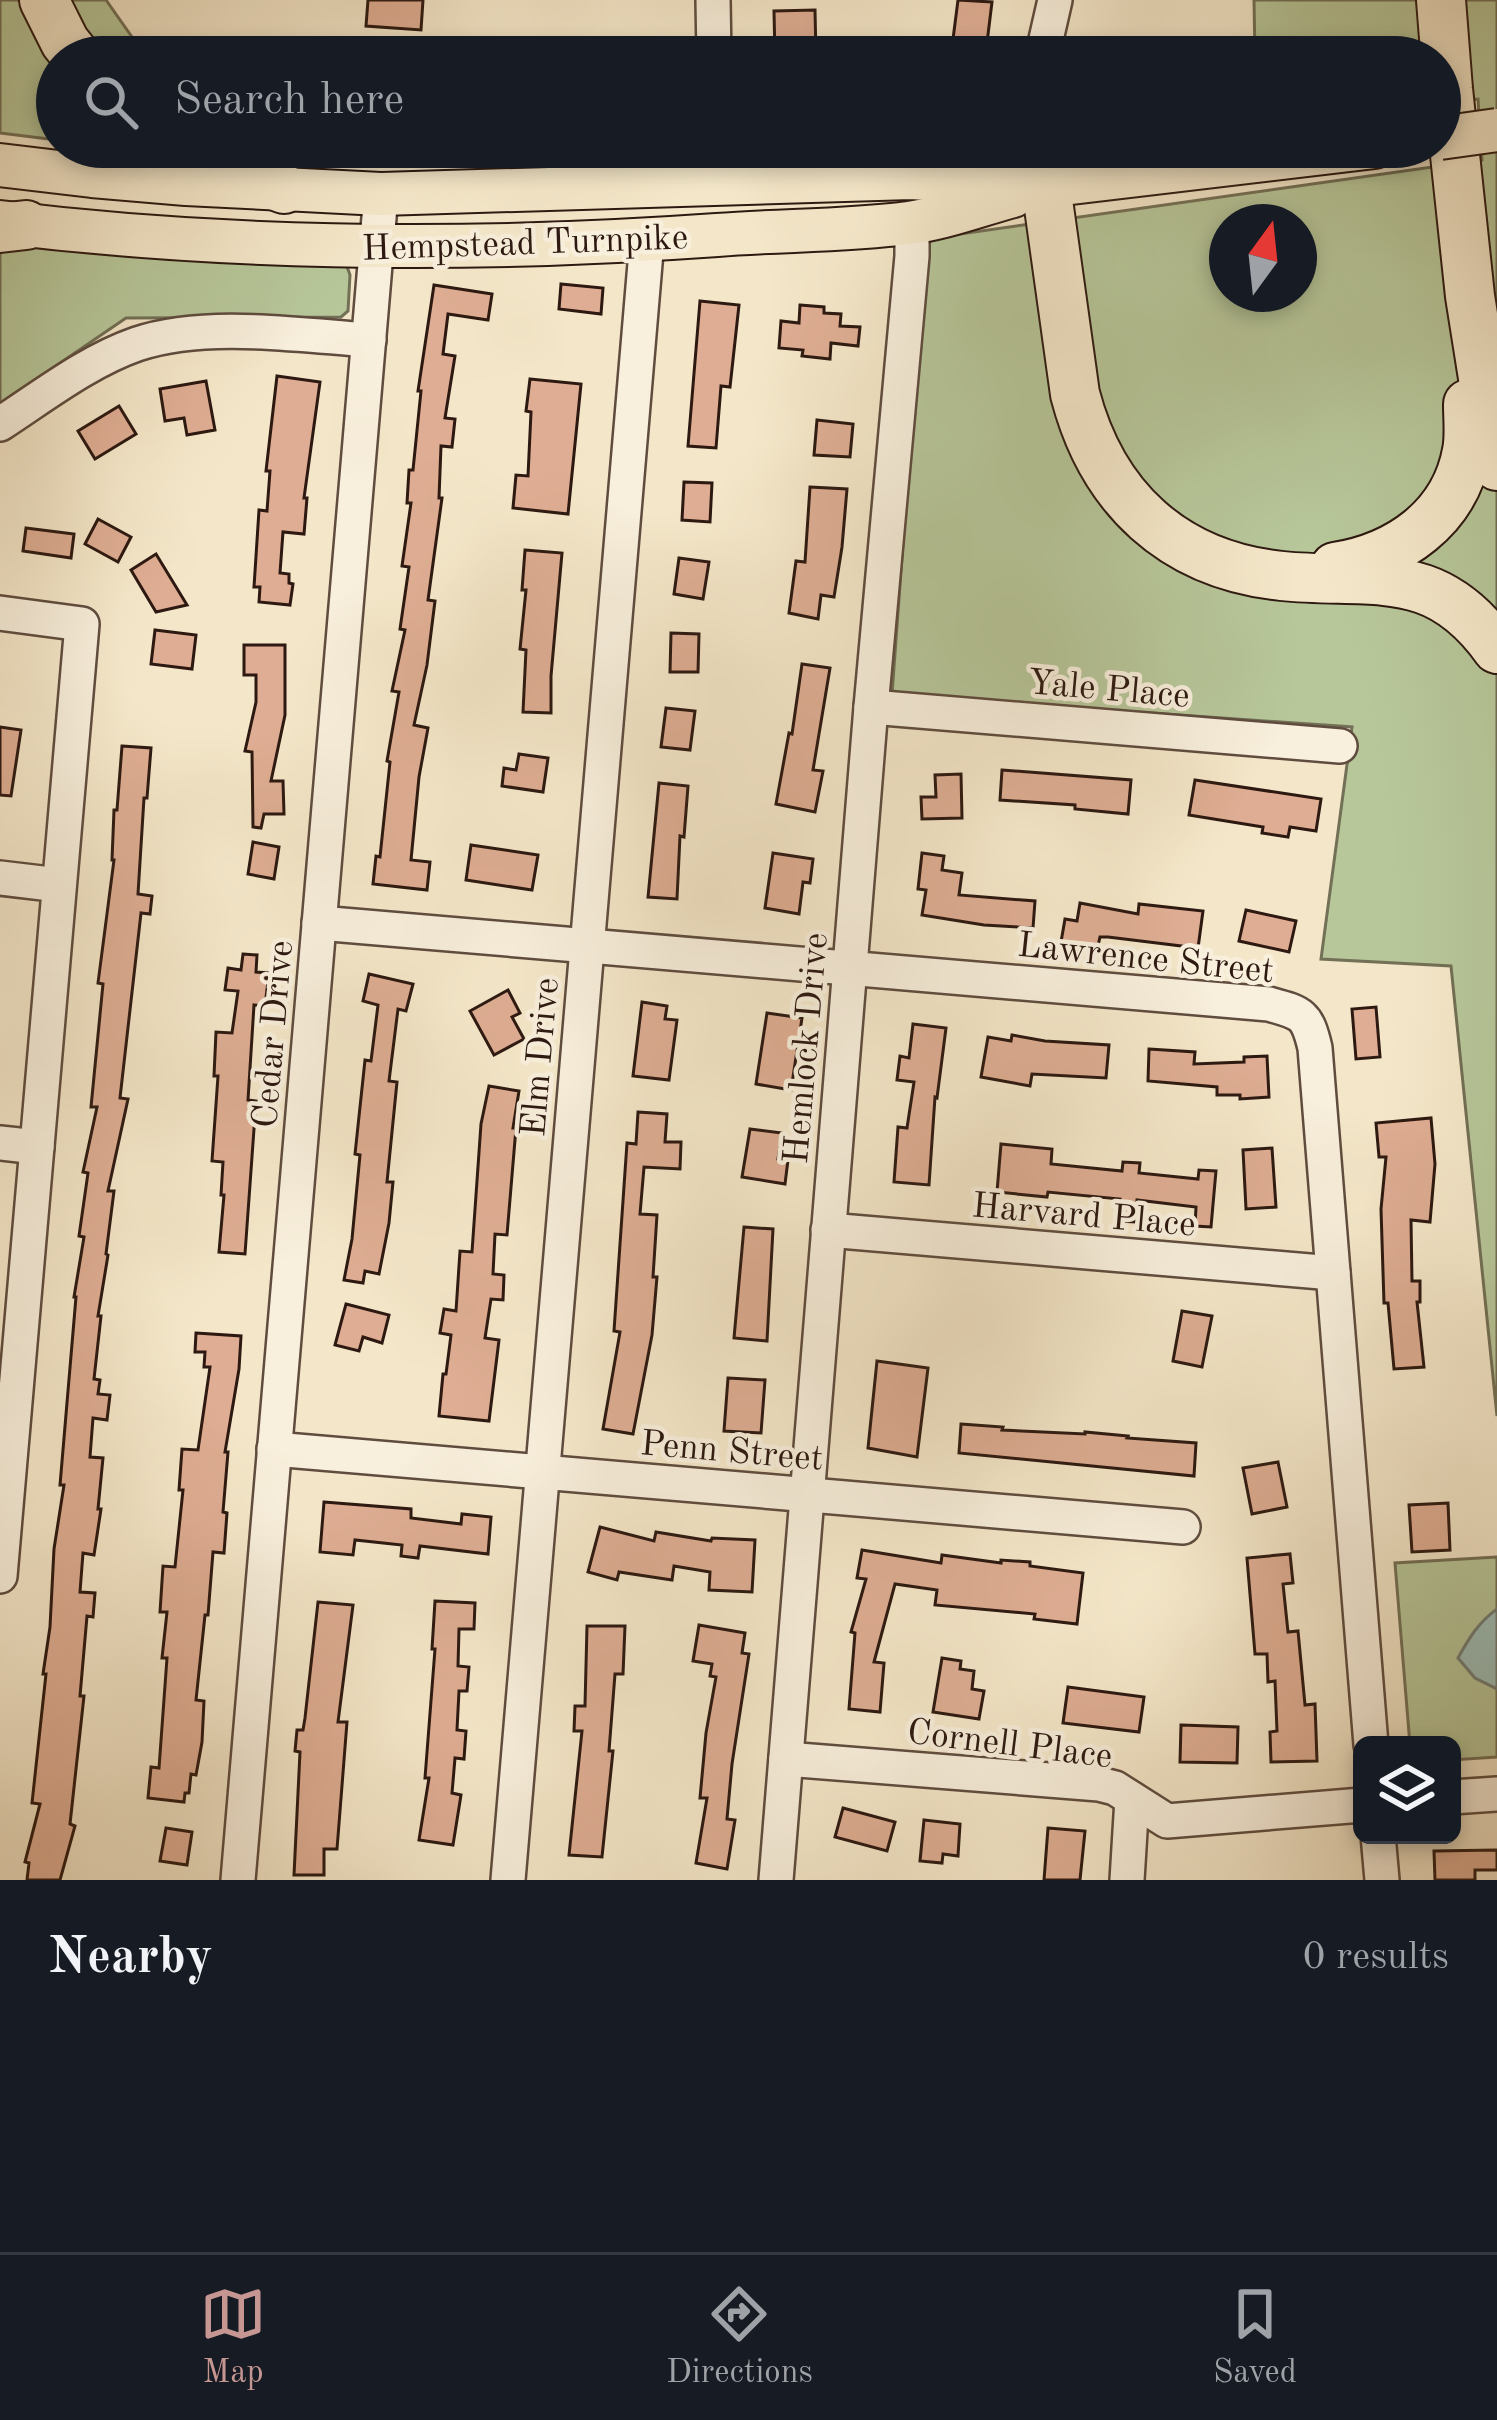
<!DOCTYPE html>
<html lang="en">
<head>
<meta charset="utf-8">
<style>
	:root { --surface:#171b24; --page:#20242c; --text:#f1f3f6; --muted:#9ea1a6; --line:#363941; --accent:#c59692 }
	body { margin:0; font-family:"Old Standard TT",serif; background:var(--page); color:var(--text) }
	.controls { position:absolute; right:36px; bottom:36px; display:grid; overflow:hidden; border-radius:18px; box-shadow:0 6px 18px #0003 }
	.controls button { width:108px; height:108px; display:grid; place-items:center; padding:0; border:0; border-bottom:3px solid var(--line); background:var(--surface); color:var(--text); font:60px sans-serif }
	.compass { position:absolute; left:1209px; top:204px; width:108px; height:108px; border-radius:50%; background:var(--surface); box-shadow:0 6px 18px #0003; rotate:15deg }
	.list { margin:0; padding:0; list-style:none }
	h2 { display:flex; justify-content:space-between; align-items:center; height:156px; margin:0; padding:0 48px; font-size:51px }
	h2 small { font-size:39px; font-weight:400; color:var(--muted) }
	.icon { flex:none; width:66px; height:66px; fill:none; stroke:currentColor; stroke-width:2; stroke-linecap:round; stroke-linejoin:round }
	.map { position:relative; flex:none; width:1497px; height:1880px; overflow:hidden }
	.search { position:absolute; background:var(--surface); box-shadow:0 6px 18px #0003; left:36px; right:36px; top:36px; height:132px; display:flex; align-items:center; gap:30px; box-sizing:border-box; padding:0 42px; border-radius:66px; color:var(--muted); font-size:45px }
	.sheet { height:372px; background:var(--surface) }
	nav { display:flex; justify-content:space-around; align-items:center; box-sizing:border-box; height:168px; border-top:3px solid var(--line); background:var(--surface); font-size:33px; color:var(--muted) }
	nav a { display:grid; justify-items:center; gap:6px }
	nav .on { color:var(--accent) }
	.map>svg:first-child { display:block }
	.green { fill:#b7c79a; stroke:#727056; stroke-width:3; fill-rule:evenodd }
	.water { fill:#9cbfb9; stroke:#707d76; stroke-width:3 }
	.building { fill:#dead93; stroke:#2d1911; stroke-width:3 }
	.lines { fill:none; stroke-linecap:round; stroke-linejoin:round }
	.minor-casing { stroke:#5f4c3f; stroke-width:38 }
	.major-casing { stroke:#2d1911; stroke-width:46 }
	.highway-casing { stroke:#2d1911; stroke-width:52 }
	.minor { stroke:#f8efdc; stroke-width:33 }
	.major { stroke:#f4e7c9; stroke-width:42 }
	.highway { stroke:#f4e7c9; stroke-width:48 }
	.major-bridge-casing { stroke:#2d1911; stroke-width:46; stroke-linecap:butt }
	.major-bridge { stroke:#f4e7c9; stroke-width:42 }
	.labels { text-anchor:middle; stroke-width:9; stroke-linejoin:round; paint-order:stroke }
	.street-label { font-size:36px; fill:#2d1911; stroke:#f8efdc }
</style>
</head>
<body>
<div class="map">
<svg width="1497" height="1880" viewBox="0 0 1497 1880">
	<rect width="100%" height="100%" fill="#f4e7c9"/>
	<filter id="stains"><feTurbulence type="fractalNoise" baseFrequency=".00167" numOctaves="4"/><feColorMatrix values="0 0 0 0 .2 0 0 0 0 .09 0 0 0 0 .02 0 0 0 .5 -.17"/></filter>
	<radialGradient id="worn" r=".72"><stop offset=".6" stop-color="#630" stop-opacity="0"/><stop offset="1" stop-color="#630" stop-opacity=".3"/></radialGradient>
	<g class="green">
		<path d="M 0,0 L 29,0 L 57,57 L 57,140 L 0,133 Z"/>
		<path d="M 70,0 L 106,0 L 146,57 L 100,57 Z"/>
		<path d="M 1254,0 L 1497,0 L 1497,1416 L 1451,966 L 1321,959 L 1352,727 L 892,695 L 925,239 L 1482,160 L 1478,99 L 1440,102 L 1440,57 L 1255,57 ZM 1227,222 L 1299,222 L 1299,294 L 1227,294 Z"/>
		<path d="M 0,236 L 345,261 L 350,275 L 348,311 L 341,317 L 126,318 L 0,404 Z"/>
		<path d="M 1497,1557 L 1497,1757 L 1452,1760 L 1452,1745 L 1410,1745 L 1395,1563 Z"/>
	</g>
	<path class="water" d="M 1497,1609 L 1497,1689 L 1475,1678 L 1458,1658 C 1469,1638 1478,1623 1497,1609 Z"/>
	<g class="building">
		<path d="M 368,0 L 423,0 L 421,30 L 366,26 Z"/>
		<path d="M 958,0 L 992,2 L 986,51 L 952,47 Z"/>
		<path d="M 815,10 L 816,57 L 775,57 L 774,11 Z"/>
		<path d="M 561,284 L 603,288 L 601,314 L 559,309 Z"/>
		<path d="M 434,285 L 492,294 L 488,320 L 448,314 L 443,354 L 455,356 L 445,418 L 455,419 L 452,447 L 441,446 L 439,498 L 442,498 L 428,600 L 435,601 L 427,665 L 414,725 L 428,728 L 419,777 L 411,860 L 430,862 L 427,890 L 373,884 L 376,856 L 380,857 L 390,762 L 387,761 L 399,692 L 392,691 L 405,630 L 400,629 L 409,567 L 402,566 L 411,503 L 407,503 L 409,470 L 413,470 L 421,391 L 418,391 Z"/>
		<path d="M 700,301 L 739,305 L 730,387 L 721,386 L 716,448 L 688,446 Z"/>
		<path d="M 800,305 L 824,307 L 824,313 L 841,314 L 840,326 L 860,327 L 858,346 L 831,343 L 830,359 L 802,356 L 803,350 L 779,348 L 781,321 L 799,323 Z"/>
		<path d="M 277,376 L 320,382 L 304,498 L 307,498 L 304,534 L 283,532 L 280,573 L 289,574 L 289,583 L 293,584 L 290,605 L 259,602 L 260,587 L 254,587 L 259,510 L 267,511 L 270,471 L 266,471 Z"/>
		<path d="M 530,379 L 581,384 L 568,514 L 513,508 L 516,475 L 528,476 L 531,412 L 526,411 Z"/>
		<path d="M 206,381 L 215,430 L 187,435 L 184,418 L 165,421 L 160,389 Z"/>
		<path d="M 119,406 L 136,434 L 95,459 L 78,431 Z"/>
		<path d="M 817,420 L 853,424 L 850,457 L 814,455 Z"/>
		<path d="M 684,482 L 712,483 L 710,522 L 682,520 Z"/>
		<path d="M 810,487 L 847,489 L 842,547 L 834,597 L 821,595 L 818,619 L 789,613 L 796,561 L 805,562 Z"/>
		<path d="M 98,519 L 131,537 L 118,562 L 85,544 Z"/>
		<path d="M 26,528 L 74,534 L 71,558 L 23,551 Z"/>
		<path d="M 525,550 L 562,553 L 551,676 L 551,713 L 523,712 L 526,650 L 520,649 L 526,590 L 522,590 Z"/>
		<path d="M 156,554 L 187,605 L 156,612 L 131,570 Z"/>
		<path d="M 679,558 L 709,562 L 703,599 L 674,594 Z"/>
		<path d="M 155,630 L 196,635 L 192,669 L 151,664 Z"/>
		<path d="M 671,633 L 699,634 L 698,672 L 670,672 Z"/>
		<path d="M 244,645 L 285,645 L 285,715 L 271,781 L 283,781 L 284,814 L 264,814 L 261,828 L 253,827 L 252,752 L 245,751 L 256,702 L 256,675 L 244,675 Z"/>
		<path d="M 802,664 L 830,668 L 813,770 L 823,771 L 815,812 L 776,804 L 789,733 L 792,734 Z"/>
		<path d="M 666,708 L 695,711 L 690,750 L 661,747 Z"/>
		<path d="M 0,727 L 21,730 L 11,796 L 0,795 Z"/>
		<path d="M 122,746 L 151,748 L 147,798 L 144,798 L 138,894 L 152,896 L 150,914 L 141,913 L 120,1098 L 128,1099 L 108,1191 L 114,1191 L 106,1254 L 108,1255 L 98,1316 L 101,1316 L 94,1379 L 100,1380 L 98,1394 L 110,1395 L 107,1420 L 93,1418 L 90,1457 L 103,1458 L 98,1509 L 101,1509 L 94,1555 L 83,1553 L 80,1592 L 95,1593 L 93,1617 L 87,1616 L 80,1696 L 84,1696 L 70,1824 L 75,1826 L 60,1880 L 27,1880 L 29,1863 L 25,1862 L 40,1804 L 32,1803 L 46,1674 L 43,1674 L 50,1627 L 54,1549 L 64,1485 L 60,1485 L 76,1297 L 74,1297 L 84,1237 L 79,1236 L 88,1173 L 83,1172 L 97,1107 L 91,1107 L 103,984 L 98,983 L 114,860 L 112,860 L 114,810 L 117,810 Z"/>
		<path d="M 519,754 L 548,758 L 543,792 L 502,786 L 504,768 L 516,770 Z"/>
		<path d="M 1002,770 L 1131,780 L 1128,814 L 1075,809 L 1075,805 L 1000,800 Z"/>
		<path d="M 961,774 L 962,818 L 922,819 L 921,797 L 936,797 L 935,775 Z"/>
		<path d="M 1195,780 L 1321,799 L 1316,831 L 1290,827 L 1288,837 L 1262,833 L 1263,827 L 1189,815 Z"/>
		<path d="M 659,783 L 688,786 L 684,837 L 680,836 L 677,899 L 648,897 Z"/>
		<path d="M 253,842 L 279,847 L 274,879 L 248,874 Z"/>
		<path d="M 471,845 L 538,855 L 532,890 L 466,880 Z"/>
		<path d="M 773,853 L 813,859 L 810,883 L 803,882 L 799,914 L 765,908 Z"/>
		<path d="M 922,853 L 944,856 L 942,870 L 962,873 L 959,895 L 1035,901 L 1033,928 L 984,925 L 922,915 L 926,890 L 918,889 Z"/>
		<path d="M 1080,903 L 1138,914 L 1139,904 L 1203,911 L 1198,948 L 1108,937 L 1100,937 L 1097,950 L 1061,942 L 1065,919 L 1077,921 Z"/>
		<path d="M 1246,910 L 1296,921 L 1289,952 L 1239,941 Z"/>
		<path d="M 243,954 L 257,955 L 256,972 L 269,973 L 265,1006 L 254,1005 L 248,1100 L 256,1101 L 245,1254 L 219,1252 L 224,1195 L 221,1195 L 223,1162 L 212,1161 L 218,1076 L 214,1076 L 216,1032 L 232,1033 L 238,991 L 225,990 L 228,968 L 241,970 Z"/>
		<path d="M 369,974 L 413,984 L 406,1011 L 398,1009 L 389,1081 L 397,1082 L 387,1182 L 393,1182 L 389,1223 L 379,1274 L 365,1271 L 363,1283 L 344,1280 L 352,1239 L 360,1155 L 355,1154 L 365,1060 L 371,1061 L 378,1005 L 363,1001 Z"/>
		<path d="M 508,990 L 520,1013 L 512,1017 L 524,1039 L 494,1055 L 470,1011 Z"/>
		<path d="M 642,1002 L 667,1006 L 665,1019 L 677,1020 L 669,1080 L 633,1076 Z"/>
		<path d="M 1376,1007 L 1380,1057 L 1356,1059 L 1352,1009 Z"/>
		<path d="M 767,1013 L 802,1018 L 791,1090 L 756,1084 Z"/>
		<path d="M 913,1024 L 946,1028 L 937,1098 L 935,1097 L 929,1185 L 894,1182 L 898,1127 L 907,1128 L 914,1082 L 897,1080 L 900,1056 L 909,1058 Z"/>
		<path d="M 1012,1035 L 1045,1041 L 1109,1045 L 1106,1078 L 1032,1074 L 1030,1086 L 981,1077 L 988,1037 L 1011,1041 Z"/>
		<path d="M 1149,1049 L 1195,1052 L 1194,1064 L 1244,1062 L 1244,1057 L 1267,1056 L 1269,1097 L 1240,1099 L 1240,1095 L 1217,1095 L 1217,1087 L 1148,1081 Z"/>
		<path d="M 489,1086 L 519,1091 L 513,1128 L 516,1128 L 507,1235 L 495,1234 L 493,1274 L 504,1275 L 503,1300 L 491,1299 L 485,1338 L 499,1340 L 489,1421 L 439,1416 L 443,1374 L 446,1374 L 451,1335 L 440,1333 L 444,1309 L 456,1311 L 460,1251 L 472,1252 L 481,1124 Z"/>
		<path d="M 638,1112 L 667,1114 L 665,1142 L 681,1142 L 680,1169 L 644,1167 L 640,1214 L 657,1215 L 653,1277 L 657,1277 L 652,1335 L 633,1434 L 603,1429 L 620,1332 L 614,1331 L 627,1143 L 636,1144 Z"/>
		<path d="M 1431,1118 L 1435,1164 L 1430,1222 L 1411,1220 L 1412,1281 L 1420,1281 L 1420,1302 L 1417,1302 L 1424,1367 L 1394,1369 L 1388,1303 L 1384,1303 L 1381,1209 L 1386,1157 L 1379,1157 L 1376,1123 Z"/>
		<path d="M 750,1129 L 782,1133 L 778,1159 L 788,1160 L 785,1184 L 742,1177 Z"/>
		<path d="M 1001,1144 L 1052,1149 L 1051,1164 L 1122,1171 L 1123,1162 L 1140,1163 L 1139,1173 L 1198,1179 L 1199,1170 L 1216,1171 L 1211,1227 L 1195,1226 L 1196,1207 L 1137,1200 L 1135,1222 L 1119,1221 L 1120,1199 L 1048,1192 L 1047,1197 L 997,1192 Z"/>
		<path d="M 1272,1148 L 1276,1207 L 1246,1209 L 1243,1150 Z"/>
		<path d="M 744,1227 L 773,1229 L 767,1341 L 734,1338 Z"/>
		<path d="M 346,1304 L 389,1315 L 382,1343 L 363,1337 L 359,1351 L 335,1345 Z"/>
		<path d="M 1182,1311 L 1212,1316 L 1202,1367 L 1173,1361 Z"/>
		<path d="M 196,1333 L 241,1336 L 239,1369 L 225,1452 L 228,1452 L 223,1512 L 227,1513 L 224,1553 L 213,1552 L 208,1615 L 205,1615 L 196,1700 L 204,1701 L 202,1742 L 196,1775 L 191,1774 L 189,1793 L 185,1793 L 184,1802 L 148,1798 L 151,1767 L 159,1768 L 167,1658 L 162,1658 L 167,1612 L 160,1612 L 163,1566 L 175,1567 L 183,1490 L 179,1490 L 182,1449 L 198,1450 L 210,1367 L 204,1367 L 205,1352 L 195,1352 Z"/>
		<path d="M 877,1361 L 928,1368 L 917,1457 L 868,1448 Z"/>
		<path d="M 728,1378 L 765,1380 L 761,1433 L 724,1431 Z"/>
		<path d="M 961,1424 L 1003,1427 L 1002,1430 L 1085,1434 L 1085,1432 L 1128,1436 L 1127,1438 L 1196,1443 L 1194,1476 L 959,1453 Z"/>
		<path d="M 1278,1462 L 1287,1507 L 1252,1514 L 1243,1468 Z"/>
		<path d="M 324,1502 L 411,1509 L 411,1518 L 461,1524 L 462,1514 L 491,1517 L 488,1554 L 420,1546 L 418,1558 L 401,1556 L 402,1545 L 355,1540 L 353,1555 L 320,1552 Z"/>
		<path d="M 1448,1503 L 1450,1550 L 1412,1552 L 1409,1505 Z"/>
		<path d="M 600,1527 L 654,1541 L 656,1532 L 711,1541 L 712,1538 L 755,1540 L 752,1592 L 709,1590 L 710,1572 L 674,1566 L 672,1580 L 619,1572 L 617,1580 L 588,1572 Z"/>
		<path d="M 862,1550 L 941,1563 L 942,1555 L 1001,1563 L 1001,1560 L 1030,1562 L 1030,1566 L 1083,1573 L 1077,1624 L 1034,1619 L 1035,1614 L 935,1605 L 937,1590 L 895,1584 L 874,1662 L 884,1663 L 880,1712 L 849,1709 L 855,1633 L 851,1632 L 866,1579 L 857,1578 Z"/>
		<path d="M 1290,1554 L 1293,1583 L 1283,1584 L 1288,1632 L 1298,1631 L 1305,1705 L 1315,1704 L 1317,1761 L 1271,1762 L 1270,1732 L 1277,1731 L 1275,1681 L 1268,1682 L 1267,1654 L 1255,1654 L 1247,1558 Z"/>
		<path d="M 435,1601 L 475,1603 L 474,1629 L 459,1629 L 458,1666 L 469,1667 L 467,1691 L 459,1691 L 457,1730 L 466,1731 L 464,1759 L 455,1758 L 452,1793 L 461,1795 L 453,1845 L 419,1840 L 429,1778 L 425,1778 L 435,1649 L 432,1649 Z"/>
		<path d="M 318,1602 L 353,1605 L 338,1722 L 347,1722 L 337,1849 L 324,1849 L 324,1875 L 294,1875 L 300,1752 L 295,1751 L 297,1730 L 303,1730 L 305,1718 Z"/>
		<path d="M 699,1625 L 745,1633 L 742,1653 L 749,1654 L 732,1764 L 727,1819 L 735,1820 L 727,1869 L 696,1863 L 707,1798 L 700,1798 L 706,1733 L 716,1677 L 710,1676 L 712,1664 L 693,1661 Z"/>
		<path d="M 587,1626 L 625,1626 L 623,1674 L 615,1674 L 609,1751 L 613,1751 L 602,1857 L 569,1855 L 582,1731 L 574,1731 L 575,1706 L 585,1706 Z"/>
		<path d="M 942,1658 L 961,1661 L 960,1669 L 974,1671 L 972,1689 L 984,1691 L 979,1719 L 933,1712 Z"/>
		<path d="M 1068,1687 L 1144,1697 L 1139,1732 L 1063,1723 Z"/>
		<path d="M 1181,1725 L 1238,1727 L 1237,1763 L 1180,1762 Z"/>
		<path d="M 843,1808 L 895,1822 L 887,1851 L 835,1837 Z"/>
		<path d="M 924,1820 L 960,1824 L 958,1856 L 943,1854 L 942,1863 L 920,1861 Z"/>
		<path d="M 166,1828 L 192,1832 L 187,1865 L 160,1861 Z"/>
		<path d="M 1048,1828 L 1085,1831 L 1080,1880 L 1044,1880 Z"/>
		<path d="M 1497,1850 L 1497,1870 L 1475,1870 L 1475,1880 L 1435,1880 L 1434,1851 Z"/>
	</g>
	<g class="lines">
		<g class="minor-casing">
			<g id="minor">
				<path d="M 713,0 L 714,57"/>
				<path d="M 1042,57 L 1055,0"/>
				<path d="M 1041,147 L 1046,186"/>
				<path d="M 714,186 L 714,147"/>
				<path d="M 0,424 C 43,396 88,361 137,344 C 205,321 298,335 369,340"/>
				<path d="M 0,613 L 82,624 L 0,1576"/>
				<path d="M 871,707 L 1340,746"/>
				<path d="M 0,878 L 59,885"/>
				<path d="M 319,923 L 1269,1004 C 1302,1013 1307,1014 1315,1048 L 1371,1745"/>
				<path d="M 0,1143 L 37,1147"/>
				<path d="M 828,1230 L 1333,1273"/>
				<path d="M 274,1449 L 1183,1527"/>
				<path d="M 786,1759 L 1099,1784 L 1115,1788 L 1167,1821 L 1362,1805"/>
				<path d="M 1452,1797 L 1497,1794"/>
				<path d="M 1378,1835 L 1382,1880"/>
				<path d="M 238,1880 L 381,194"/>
				<path d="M 508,1880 L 647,240"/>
				<path d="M 776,1880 L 871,707 L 912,256 L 912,223"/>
				<path d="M 1127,1880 L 1132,1799"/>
			</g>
		</g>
		<g class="major-casing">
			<g id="major">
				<path d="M 0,165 L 92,176 L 186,184 L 381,194 L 911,178 L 1046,186 L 1375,147"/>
				<path d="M 0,222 C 238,251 478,252 717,235 C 781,230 845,231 908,223 C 943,219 979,205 1013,196"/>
			</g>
		</g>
		<g class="highway-casing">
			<g id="highway">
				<path d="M 44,0 L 65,42 L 77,57"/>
				<path d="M 1441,0 L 1448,89 L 1470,296 L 1497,466"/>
				<path d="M 181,147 L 284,189"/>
				<path d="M 1046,186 L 1075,394 C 1102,498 1173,565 1282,576 C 1374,585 1435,562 1497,649"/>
				<path d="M 0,228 L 26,225"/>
				<path d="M 1335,567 C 1398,557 1455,519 1467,451 C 1470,436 1468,420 1468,404"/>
			</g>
		</g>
		<use href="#minor" class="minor"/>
		<use href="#major" class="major"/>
		<use href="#highway" class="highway"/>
		<g class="major-bridge-casing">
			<path id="major-bridge" d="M 1440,138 L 1497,130"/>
		</g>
		<use href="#major-bridge" class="major-bridge"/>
	</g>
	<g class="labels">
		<g class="street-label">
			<text transform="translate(525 241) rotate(-2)" y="13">Hempstead Turnpike</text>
			<text transform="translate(1109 687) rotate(5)" y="13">Yale Place</text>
			<text transform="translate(1146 956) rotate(6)" y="13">Lawrence Street</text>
			<text transform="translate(271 1034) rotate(-85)" y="13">Cedar Drive</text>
			<text transform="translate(804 1048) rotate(-85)" y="13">Hemlock Drive</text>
			<text transform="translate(538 1057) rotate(-85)" y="13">Elm Drive</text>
			<text transform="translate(1084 1213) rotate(5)" y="13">Harvard Place</text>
			<text transform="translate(732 1449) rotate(5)" y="13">Penn Street</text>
			<text transform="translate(1010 1742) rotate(7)" y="13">Cornell Place</text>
		</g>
	</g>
	<rect width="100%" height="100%" filter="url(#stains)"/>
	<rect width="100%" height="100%" fill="url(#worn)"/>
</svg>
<div class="controls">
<button><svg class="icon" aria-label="layers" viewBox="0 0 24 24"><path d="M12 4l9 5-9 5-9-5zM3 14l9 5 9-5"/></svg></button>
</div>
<svg class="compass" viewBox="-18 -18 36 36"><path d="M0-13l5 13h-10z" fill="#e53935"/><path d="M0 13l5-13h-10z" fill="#9ea1a6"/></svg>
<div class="search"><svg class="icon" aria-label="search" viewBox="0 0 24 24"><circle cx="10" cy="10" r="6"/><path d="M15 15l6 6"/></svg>Search here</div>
</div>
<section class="sheet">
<h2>Nearby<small>0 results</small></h2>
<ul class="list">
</ul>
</section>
<nav>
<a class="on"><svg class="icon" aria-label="map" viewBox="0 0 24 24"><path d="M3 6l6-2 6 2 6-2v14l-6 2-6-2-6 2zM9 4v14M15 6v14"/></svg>Map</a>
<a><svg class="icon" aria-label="directions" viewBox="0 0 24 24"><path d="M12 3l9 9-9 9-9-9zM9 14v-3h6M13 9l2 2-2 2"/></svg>Directions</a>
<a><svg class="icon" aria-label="saved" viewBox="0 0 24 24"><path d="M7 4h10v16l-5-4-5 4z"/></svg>Saved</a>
</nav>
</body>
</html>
